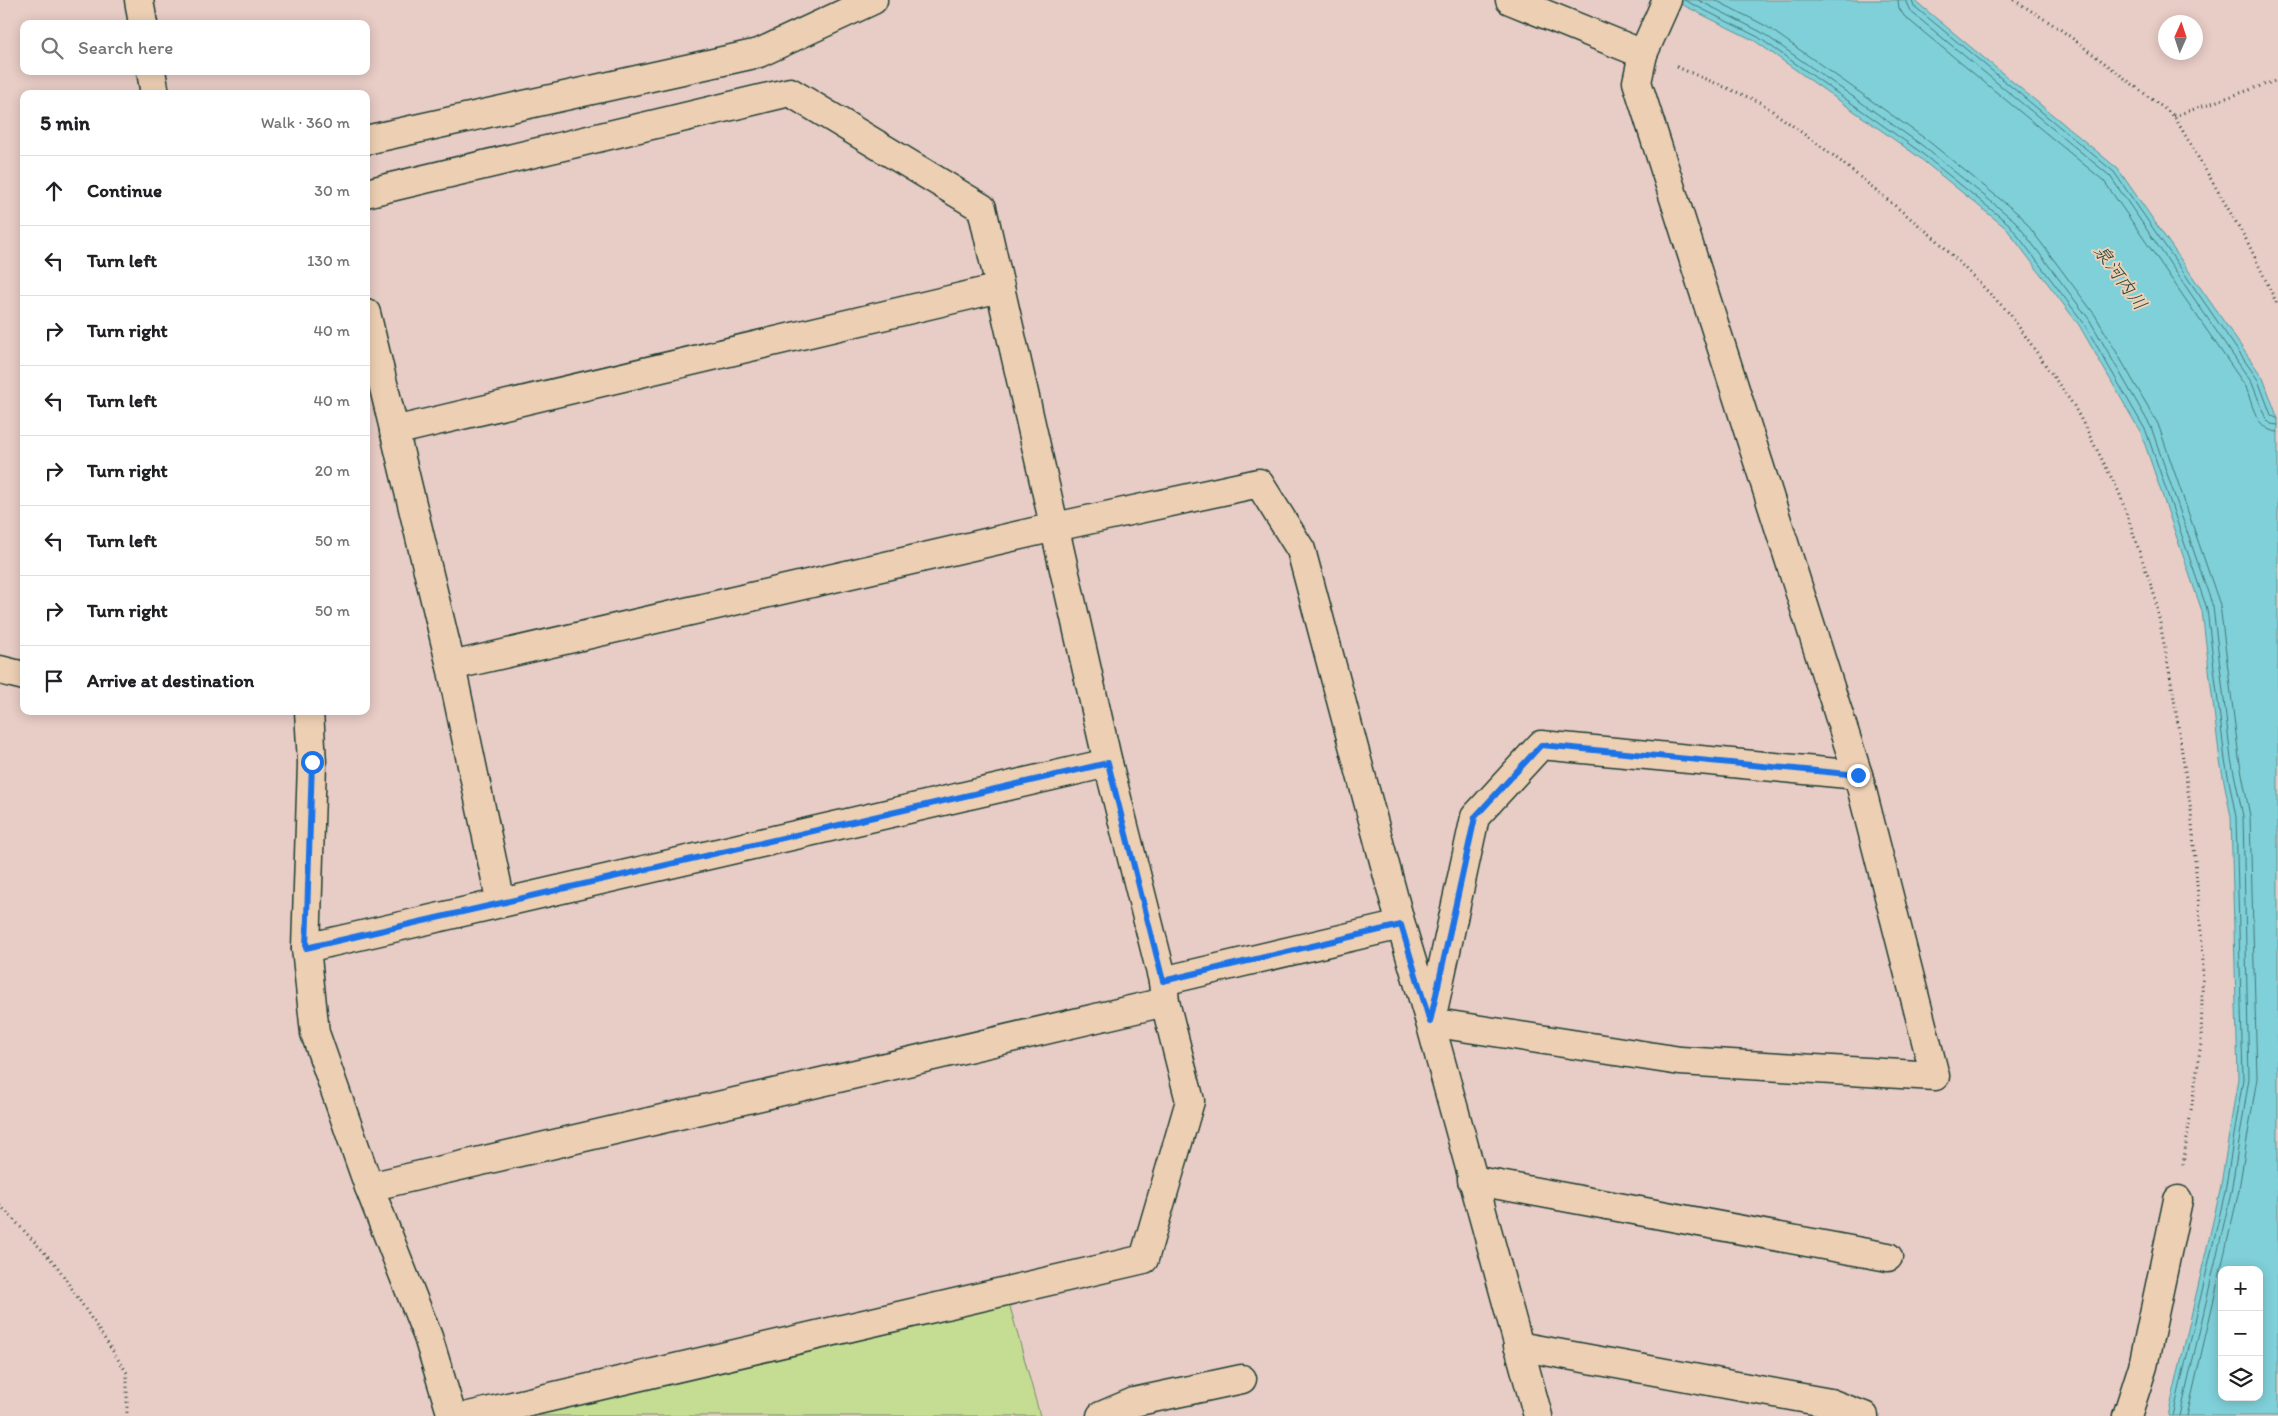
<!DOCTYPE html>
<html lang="en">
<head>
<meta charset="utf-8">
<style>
	:root { --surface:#fff; --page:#f6f6f6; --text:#202124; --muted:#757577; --line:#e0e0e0 }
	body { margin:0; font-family:Itim,"Klee One",sans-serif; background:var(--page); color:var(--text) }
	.controls { position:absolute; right:15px; bottom:15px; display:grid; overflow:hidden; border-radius:10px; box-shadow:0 2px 12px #0003 }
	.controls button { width:45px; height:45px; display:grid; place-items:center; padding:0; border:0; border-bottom:1px solid var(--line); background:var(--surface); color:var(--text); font:25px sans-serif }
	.compass { position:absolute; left:2158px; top:15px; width:45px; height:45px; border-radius:50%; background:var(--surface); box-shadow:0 2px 12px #0003; rotate:3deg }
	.stop { position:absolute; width:15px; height:15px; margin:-11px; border:4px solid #1a73e8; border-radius:50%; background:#fff }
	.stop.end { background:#1a73e8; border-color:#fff; box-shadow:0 1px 5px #0008 }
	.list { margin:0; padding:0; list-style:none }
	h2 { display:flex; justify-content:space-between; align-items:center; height:65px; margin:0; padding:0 20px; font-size:21px }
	h2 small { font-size:16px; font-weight:400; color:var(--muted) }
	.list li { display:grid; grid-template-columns:32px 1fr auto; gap:15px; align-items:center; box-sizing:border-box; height:70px; padding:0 20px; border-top:1px solid var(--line) }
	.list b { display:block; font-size:19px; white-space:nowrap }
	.list em { font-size:16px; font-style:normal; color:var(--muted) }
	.icon { flex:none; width:28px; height:28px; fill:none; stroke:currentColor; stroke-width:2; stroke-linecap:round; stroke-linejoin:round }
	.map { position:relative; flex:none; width:2278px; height:1416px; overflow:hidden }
	.search { position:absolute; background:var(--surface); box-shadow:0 2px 12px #0003; left:20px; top:20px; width:350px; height:55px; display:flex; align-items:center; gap:12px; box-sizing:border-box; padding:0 18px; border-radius:10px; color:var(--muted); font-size:19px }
	.panel { position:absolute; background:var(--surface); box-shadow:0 2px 12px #0003; left:20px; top:90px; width:350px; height:625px; border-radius:10px }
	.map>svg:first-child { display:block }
	.green { fill:#c5dd93; stroke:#728d64 }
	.water { fill:#7fd0d9; stroke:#599597; fill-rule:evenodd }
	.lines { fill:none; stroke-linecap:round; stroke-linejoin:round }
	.shore { stroke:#457876; stroke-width:1 }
	.street-casing { stroke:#1f3d34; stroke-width:31 }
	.path { stroke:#1f3d34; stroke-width:3; stroke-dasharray:1 4; stroke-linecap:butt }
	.street { stroke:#edd0b4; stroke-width:28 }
	.route { stroke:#1a73e8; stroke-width:6 }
	.labels { text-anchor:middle; stroke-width:4; stroke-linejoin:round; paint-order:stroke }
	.water-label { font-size:19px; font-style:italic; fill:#24443c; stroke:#edd0b4 }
</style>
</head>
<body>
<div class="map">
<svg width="2278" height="1416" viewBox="0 0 2278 1416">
	<rect width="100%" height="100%" fill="#e8ccc6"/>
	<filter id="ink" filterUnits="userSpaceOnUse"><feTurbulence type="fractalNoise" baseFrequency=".02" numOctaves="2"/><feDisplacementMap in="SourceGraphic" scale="10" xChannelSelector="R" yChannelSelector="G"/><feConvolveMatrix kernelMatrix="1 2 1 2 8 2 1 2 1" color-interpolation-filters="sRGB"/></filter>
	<g filter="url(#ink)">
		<path class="green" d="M 1009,1303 L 1040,1416 L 534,1416 Z"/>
		<path class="water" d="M 1673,0 L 1914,0 L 2118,169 L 2263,378 L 2278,419 L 2278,1416 L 2168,1416 L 2220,1191 L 2238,1078 L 2231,817 L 2220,761 L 2202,611 L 2141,433 L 2079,325 L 2006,228 L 1916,155 L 1755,41 ZM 2222,1270 L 2259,1270 L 2259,1397 L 2222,1397 Z"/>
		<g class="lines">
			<g class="shore">
				<path d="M 1684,0 L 1758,37 L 1919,151 L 2009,224 L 2083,322 L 2146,431 L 2207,609 L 2225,760 L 2236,817 L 2243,1079 L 2225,1192 L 2173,1416"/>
				<path d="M 1698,0 L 1761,32 L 1923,146 L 2015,221 L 2089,319 L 2151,427 L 2213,607 L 2231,759 L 2243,816 L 2249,1078 L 2231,1193 L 2180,1416"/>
				<path d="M 1715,0 L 1766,26 L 1927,140 L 2021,216 L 2095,315 L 2158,424 L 2220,605 L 2239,758 L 2250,816 L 2257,1078 L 2238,1195 L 2187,1416"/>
				<path d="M 1898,0 L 1899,8 L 1904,16 L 2104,181 L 2246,387 C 2252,403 2256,431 2278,432"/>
				<path d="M 1905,0 L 1910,11 L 2110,176 L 2252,383 L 2266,419 L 2271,424 L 2278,425"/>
				<path d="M 1912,0 L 1914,6 L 2114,172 L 2258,380 L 2271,415 L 2278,419"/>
			</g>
			<g class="street-casing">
				<g id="street">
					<path d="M 139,0 L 143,24"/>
					<path d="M 1510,0 L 1643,54"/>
					<path d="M 151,71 L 155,94"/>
					<path d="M 366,140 L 759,53 L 873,0"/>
					<path d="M 366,193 L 790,92 L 982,208 L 1108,763 L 1163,981 L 1165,1002 L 369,1187"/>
					<path d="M 366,313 L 451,666 L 501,903"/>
					<path d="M 394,431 L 1000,288"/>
					<path d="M 451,666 L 1055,527 L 1259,483 L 1301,550 L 1401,925 L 1430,1022 L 1538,1416"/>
					<path d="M 0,670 L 24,676"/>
					<path d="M 309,711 L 312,763 L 306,948 L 315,1033 L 369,1187 L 428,1337 L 452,1416"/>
					<path d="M 306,948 L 1108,763"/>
					<path d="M 1163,981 L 1401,925"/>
					<path d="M 1431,1020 L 1475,817 L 1541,745 L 1858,775 L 1637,82 L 1643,54 L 1667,0"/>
					<path d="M 1430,1022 L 1680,1061 L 1935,1076 L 1858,775"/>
					<path d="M 1472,1180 L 1888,1257"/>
					<path d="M 1518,1346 L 1830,1403 L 1864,1416"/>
					<path d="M 469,1416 L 1144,1259 L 1190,1101 L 1165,1002"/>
					<path d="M 1101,1416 L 1134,1402 L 1242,1379"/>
					<path d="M 2127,1416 L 2143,1366 L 2178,1200"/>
				</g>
			</g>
			<g class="path">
				<path d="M 2014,0 L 2060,29 L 2174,116 L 2247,241 L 2278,306"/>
				<path d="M 1677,67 L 1760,102 L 1834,156 L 1937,240 L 2010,314 L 2074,406 L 2119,492 L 2155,597 L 2172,686 L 2191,811 L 2203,957 L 2201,1043 L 2183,1165"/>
				<path d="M 2174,116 L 2278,80"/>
				<path d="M 0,1205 L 57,1266 L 127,1373 L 127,1416"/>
			</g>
			<use href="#street" class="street"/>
		</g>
	</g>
	<g class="lines" filter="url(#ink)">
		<path class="route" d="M 312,762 L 306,948 L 1108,763 L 1163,981 L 1401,925 L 1430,1022 L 1475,817 L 1541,745 L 1858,775"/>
	</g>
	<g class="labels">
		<g class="water-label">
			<text transform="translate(2121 277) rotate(54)" y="7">泉河内川</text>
		</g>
	</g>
</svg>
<div class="controls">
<button>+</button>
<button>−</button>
<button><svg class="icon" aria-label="layers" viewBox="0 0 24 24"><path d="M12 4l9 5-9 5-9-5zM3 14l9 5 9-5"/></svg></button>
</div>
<svg class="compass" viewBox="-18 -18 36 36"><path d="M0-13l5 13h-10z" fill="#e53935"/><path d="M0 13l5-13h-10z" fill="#757577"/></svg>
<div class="stop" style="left:312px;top:762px"></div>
<div class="stop end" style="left:1858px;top:775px"></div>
<div class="search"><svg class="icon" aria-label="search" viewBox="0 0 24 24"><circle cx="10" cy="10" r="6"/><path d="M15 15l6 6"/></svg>Search here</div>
<section class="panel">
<h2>5 min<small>Walk · 360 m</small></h2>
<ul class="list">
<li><svg class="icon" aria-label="ahead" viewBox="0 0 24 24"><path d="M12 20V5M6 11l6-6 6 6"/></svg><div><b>Continue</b></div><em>30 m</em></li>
<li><svg class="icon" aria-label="left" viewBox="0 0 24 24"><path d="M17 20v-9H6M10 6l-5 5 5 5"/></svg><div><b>Turn left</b></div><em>130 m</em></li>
<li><svg class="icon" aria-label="right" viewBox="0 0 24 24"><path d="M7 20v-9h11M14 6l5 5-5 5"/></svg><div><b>Turn right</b></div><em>40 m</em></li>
<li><svg class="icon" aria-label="left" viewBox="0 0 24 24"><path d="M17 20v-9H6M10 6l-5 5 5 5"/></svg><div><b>Turn left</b></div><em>40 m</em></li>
<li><svg class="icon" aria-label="right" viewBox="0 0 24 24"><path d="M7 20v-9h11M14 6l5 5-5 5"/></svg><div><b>Turn right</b></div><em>20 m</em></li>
<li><svg class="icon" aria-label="left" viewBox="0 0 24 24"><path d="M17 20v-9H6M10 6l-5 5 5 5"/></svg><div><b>Turn left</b></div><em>50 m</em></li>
<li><svg class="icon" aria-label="right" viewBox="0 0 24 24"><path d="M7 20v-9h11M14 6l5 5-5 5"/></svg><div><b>Turn right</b></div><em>50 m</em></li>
<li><svg class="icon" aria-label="arrive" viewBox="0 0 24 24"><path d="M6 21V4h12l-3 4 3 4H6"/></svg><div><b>Arrive at destination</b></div></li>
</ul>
</section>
</div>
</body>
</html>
